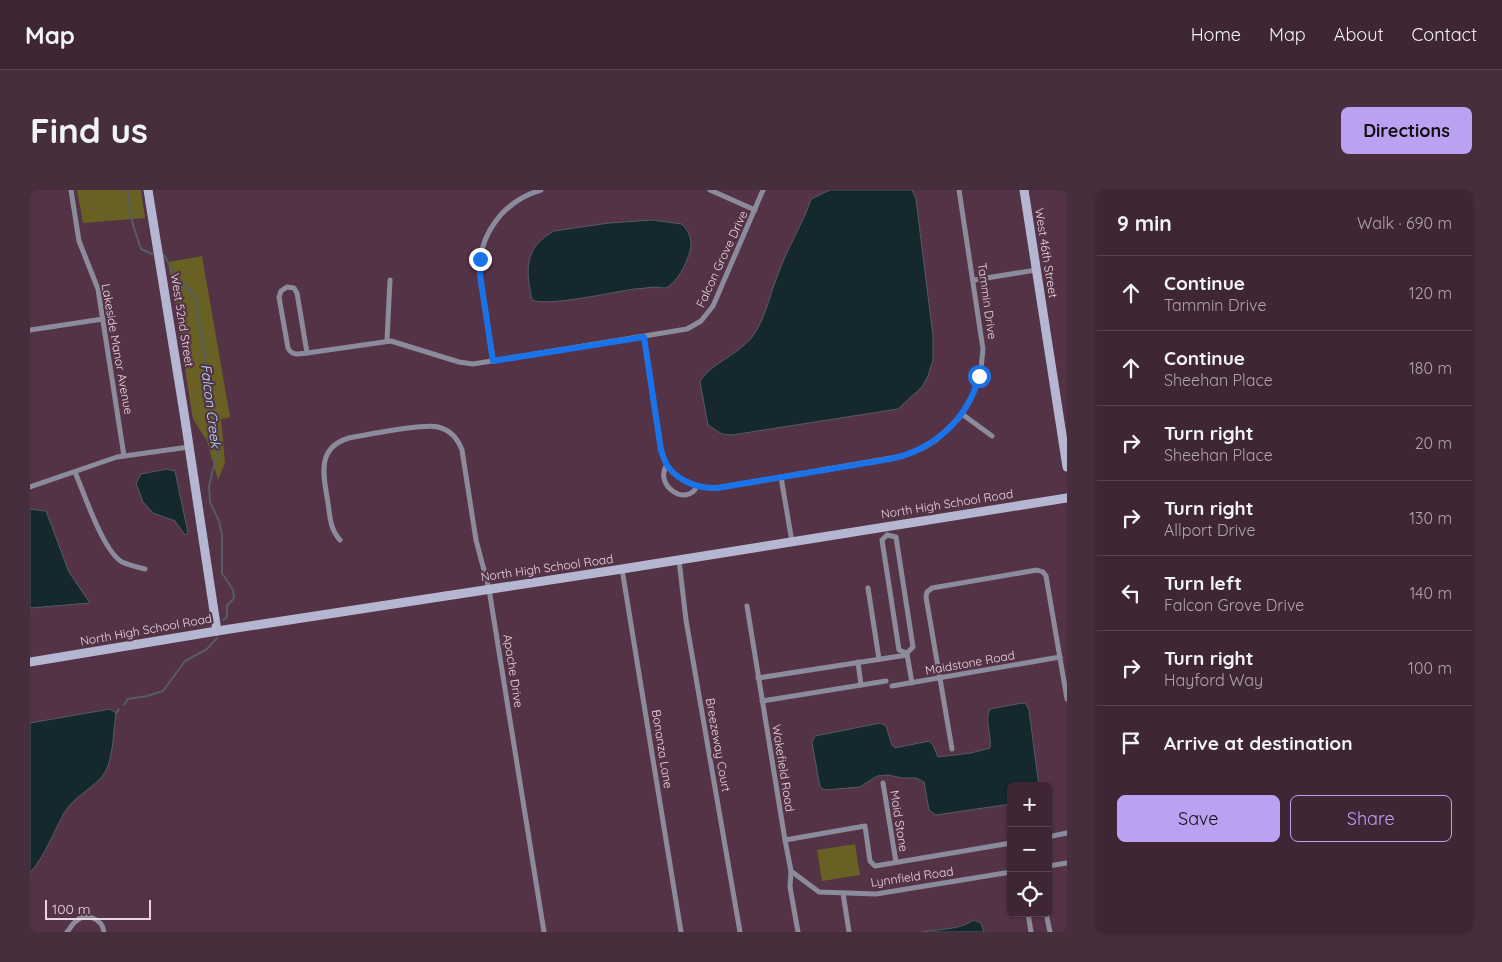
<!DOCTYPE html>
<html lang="en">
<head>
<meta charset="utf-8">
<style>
	:root { --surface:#3f2635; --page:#462e3d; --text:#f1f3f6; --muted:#ada5ad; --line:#584350; --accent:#bca0f2 }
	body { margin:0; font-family:Quicksand,sans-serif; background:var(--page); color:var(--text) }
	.controls { position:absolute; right:15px; bottom:15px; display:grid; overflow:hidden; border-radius:8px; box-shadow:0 1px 4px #0004 }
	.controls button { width:45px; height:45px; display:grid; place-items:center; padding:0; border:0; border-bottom:1px solid var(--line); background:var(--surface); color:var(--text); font:25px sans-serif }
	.scale { position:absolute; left:15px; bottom:12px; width:106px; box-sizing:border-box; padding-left:5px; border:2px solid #e9d4e0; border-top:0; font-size:14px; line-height:18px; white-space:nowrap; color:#e9d4e0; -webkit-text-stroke:4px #543347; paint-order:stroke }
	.stop { position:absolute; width:15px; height:15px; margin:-11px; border:4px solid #1a73e8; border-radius:50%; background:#fff }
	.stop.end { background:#1a73e8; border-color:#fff; box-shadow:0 1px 5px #0008 }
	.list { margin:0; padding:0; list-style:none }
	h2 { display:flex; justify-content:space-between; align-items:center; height:65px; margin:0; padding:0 20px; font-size:21px }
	h2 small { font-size:16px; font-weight:400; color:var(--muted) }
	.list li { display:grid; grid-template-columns:32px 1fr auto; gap:15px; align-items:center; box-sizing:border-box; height:75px; padding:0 20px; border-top:1px solid var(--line) }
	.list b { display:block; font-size:19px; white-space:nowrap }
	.list p { margin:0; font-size:16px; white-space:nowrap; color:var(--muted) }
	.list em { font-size:16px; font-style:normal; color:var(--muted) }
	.actions { display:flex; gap:10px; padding:15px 20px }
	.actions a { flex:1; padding:11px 0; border:1px solid var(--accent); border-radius:8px; text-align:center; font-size:18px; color:var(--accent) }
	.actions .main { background:var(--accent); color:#111 }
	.icon { flex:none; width:28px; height:28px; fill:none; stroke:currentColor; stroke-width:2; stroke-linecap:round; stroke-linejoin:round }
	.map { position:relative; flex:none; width:1037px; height:742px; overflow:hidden; border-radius:8px }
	header { display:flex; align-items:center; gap:30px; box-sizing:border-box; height:70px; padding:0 25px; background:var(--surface); border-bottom:1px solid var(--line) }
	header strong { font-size:24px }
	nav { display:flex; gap:28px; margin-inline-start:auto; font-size:18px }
	.intro { display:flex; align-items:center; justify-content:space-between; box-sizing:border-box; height:120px; padding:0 30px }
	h1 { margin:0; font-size:35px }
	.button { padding:12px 22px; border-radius:8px; background:var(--accent); color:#111; font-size:18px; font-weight:700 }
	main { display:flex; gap:30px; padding:0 30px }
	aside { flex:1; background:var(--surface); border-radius:8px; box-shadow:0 1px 4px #0004 }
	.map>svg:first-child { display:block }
	.green { fill:#686123 }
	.water { fill:#15282e; stroke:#555c63 }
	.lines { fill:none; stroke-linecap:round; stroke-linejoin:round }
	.stream { stroke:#555c63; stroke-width:2 }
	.street { stroke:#8b8b9c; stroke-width:5 }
	.secondary { stroke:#b5b6d1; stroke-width:9 }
	.route { stroke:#1a73e8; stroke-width:6 }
	.labels { text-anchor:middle; stroke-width:4.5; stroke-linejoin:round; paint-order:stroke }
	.street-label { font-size:12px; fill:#e9d4e0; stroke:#543347 }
	.water-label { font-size:14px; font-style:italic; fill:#abe5fb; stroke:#543347 }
</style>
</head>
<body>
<header>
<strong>Map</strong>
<nav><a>Home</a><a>Map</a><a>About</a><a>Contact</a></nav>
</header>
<div class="intro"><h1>Find us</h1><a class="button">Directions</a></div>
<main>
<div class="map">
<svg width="1037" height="742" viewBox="0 0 1037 742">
	<rect width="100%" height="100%" fill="#543347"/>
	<g class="green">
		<path d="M 47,0 L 111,0 L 115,28 L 53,33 Z"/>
		<path d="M 172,66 L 200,227 L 191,229 L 195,273 L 188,290 L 177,251 L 163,229 L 138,72 Z"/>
		<path d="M 825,654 L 830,685 L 792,691 L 787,660 Z"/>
	</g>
	<g class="water">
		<path d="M 800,0 L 882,0 L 886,9 L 903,146 L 903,170 L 898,186 L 892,197 L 868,219 L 702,245 L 692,244 L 678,235 L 670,192 C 677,176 709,164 722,147 C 735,130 739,107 747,87 C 756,60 772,36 781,9 Z"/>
		<path d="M 622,30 L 652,34 C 657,40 661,45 661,54 C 661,66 647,95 635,98 C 632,98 629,97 627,97 C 619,97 612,99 604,99 C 584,102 517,117 502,110 C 496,81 493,58 524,41 L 579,33 Z"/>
		<path d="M 137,279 L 145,281 L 158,343 L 155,345 L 145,331 L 123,323 L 113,312 L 106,293 L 111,284 Z"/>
		<path d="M 0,319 L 16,321 L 39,382 L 60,413 L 0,418 Z"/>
		<path d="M 992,513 L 996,514 L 999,520 L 1009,596 L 981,596 L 981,614 L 906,625 L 899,620 L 894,592 L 886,588 L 872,588 L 858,585 L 847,586 L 830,597 L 795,600 L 790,597 L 782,553 L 785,546 L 850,533 L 856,536 L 862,555 L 865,558 L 899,551 L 903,555 L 908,567 L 941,563 L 960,558 C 962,546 954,531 960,519 Z"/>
		<path d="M 80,519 L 86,523 C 83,541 84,575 70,589 C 58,601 43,608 34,623 C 23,643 15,666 0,683 L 0,533 Z"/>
		<path d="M 944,730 L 951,733 L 954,742 L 892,742 C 909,739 929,740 944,730 Z"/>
	</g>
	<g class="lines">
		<g class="stream">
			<path d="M 97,0 L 103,35 L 111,59 L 122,64"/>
			<path d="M 134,65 L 145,85 L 166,108 L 188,260 L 179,296 L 180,312 L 189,331 L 192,345 L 192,383 L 203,400 L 204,408 L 197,416 L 197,427 L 193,430"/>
			<path d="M 94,515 L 98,509 L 117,506 L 133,501 L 155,471 L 177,459 L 187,448"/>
			<path d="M 86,523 L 89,519"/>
		</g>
		<g class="street">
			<path d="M 41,0 L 49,51 L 68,99 L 94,266"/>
			<path d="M 680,0 L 725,20"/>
			<path d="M 944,90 L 1006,80"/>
			<path d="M 257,97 L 264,98 L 267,103 L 277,163 C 269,164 262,166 258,158 L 249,107 L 251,101 Z"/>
			<path d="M 0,140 L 73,129"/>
			<path d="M 614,147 L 631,260 C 633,264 634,271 637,275 C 647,291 669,299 687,298 L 873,266 L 891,259 L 906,250 L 930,227 L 940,210 L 947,195 L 951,179 L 953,159 L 929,0"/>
			<path d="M 357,150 L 360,90"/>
			<path d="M 277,163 L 361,151 L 429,172 L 443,174 L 657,139 L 671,131 L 683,116 L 733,0"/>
			<path d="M 463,171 L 450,85 C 447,46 473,11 511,0"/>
			<path d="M 932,224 L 962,246"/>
			<path d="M 637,275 C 623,295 657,318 667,296"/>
			<path d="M 45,282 C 54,303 73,361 92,372 C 98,375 108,377 115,379"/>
			<path d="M 751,287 L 762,352"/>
			<path d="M 0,297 L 87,267 L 159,257"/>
			<path d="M 857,345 L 866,347 L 883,457 L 877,463"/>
			<path d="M 857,345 L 852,350 L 869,460 L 877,463"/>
			<path d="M 310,350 C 300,339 300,327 298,313 C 294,287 285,258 319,248 C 337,245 393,233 408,237 C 420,240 428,249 432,260 L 446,350 L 459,399 L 514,742"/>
			<path d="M 649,370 L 656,430 L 710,742"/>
			<path d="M 592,379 L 651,742"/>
			<path d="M 838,398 L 849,469"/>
			<path d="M 717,416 L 755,650 L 761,681 L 760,697 L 768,742"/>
			<path d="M 877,464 L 882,493"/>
			<path d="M 828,472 L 831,495"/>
			<path d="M 728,488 L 877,465"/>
			<path d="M 862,496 L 1030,467"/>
			<path d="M 732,511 L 856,491"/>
			<path d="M 922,559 L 896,407 L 897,402 L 902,398 L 1007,380 L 1013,382 L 1016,386 L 1037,509"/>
			<path d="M 853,593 L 866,672"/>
			<path d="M 1018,647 L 1037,643"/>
			<path d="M 755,650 L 835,636 L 840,671 L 845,676 L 981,653"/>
			<path d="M 1018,676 L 1037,673"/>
			<path d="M 761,681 L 789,702 L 846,704 L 981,682"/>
			<path d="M 813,703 L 819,742"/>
			<path d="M 998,723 L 1001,742"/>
			<path d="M 1016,723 L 1020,742"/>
			<path d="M 37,742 C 40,739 42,734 45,732 C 55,722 72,728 74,742"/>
		</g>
		<g class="secondary">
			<path d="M 118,0 L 154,223 L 187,441"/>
			<path d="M 994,0 L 1037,277"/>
			<path d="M 0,472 L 187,441 L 592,379 L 1037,308"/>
		</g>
	</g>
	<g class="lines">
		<path class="route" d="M 450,69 L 450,85 L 463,171 L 614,147 L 631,260 C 633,265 634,271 637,275 C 647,291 669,299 687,298 L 860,269 C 904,260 938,229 949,186"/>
	</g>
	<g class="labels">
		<g class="street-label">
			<text transform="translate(1016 63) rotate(81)" y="4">West 46th Street</text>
			<text transform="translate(692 69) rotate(-65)" y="4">Falcon Grove Drive</text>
			<text transform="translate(957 111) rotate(82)" y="4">Tammin Drive</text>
			<text transform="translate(152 130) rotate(81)" y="4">West 52nd Street</text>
			<text transform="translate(87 159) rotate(80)" y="4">Lakeside Manor Avenue</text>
			<text transform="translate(917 314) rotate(-9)" y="4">North High School Road</text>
			<text transform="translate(517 378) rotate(-8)" y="4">North High School Road</text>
			<text transform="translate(116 440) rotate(-10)" y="4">North High School Road</text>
			<text transform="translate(940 473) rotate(-10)" y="4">Maidstone Road</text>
			<text transform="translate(483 481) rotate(81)" y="4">Apache Drive</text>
			<text transform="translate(688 555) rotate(80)" y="4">Breezeway Court</text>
			<text transform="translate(632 559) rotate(81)" y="4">Bonanza Lane</text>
			<text transform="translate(753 578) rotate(81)" y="4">Wakefield Road</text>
			<text transform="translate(869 631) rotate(81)" y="4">Maid Stone</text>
			<text transform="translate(882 687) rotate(-8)" y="4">Lynnfield Road</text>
		</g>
		<g class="water-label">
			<text transform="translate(181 216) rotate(83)" y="5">Falcon Creek</text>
		</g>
	</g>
</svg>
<div class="controls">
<button>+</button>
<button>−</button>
<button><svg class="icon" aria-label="locate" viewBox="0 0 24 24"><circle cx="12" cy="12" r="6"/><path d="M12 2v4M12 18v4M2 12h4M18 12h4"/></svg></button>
</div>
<div class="scale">100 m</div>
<div class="stop" style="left:949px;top:186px"></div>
<div class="stop end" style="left:450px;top:69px"></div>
</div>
<aside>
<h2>9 min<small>Walk · 690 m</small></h2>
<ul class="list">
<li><svg class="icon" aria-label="ahead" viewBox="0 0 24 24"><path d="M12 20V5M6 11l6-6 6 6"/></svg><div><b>Continue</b><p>Tammin Drive</p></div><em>120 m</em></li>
<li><svg class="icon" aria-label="ahead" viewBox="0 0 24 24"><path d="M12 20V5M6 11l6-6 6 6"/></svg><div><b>Continue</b><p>Sheehan Place</p></div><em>180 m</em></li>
<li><svg class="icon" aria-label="right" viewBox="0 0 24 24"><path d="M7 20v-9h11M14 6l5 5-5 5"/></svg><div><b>Turn right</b><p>Sheehan Place</p></div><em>20 m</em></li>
<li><svg class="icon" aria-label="right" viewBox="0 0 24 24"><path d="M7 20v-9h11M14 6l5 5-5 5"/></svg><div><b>Turn right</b><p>Allport Drive</p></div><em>130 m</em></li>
<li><svg class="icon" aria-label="left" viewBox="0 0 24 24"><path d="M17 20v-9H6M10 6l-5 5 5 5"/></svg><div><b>Turn left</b><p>Falcon Grove Drive</p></div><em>140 m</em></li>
<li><svg class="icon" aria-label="right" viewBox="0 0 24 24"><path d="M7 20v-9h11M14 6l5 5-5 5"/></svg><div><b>Turn right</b><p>Hayford Way</p></div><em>100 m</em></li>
<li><svg class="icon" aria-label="arrive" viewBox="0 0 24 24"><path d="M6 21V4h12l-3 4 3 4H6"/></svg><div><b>Arrive at destination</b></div></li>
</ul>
<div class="actions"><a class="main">Save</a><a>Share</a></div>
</aside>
</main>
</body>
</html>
